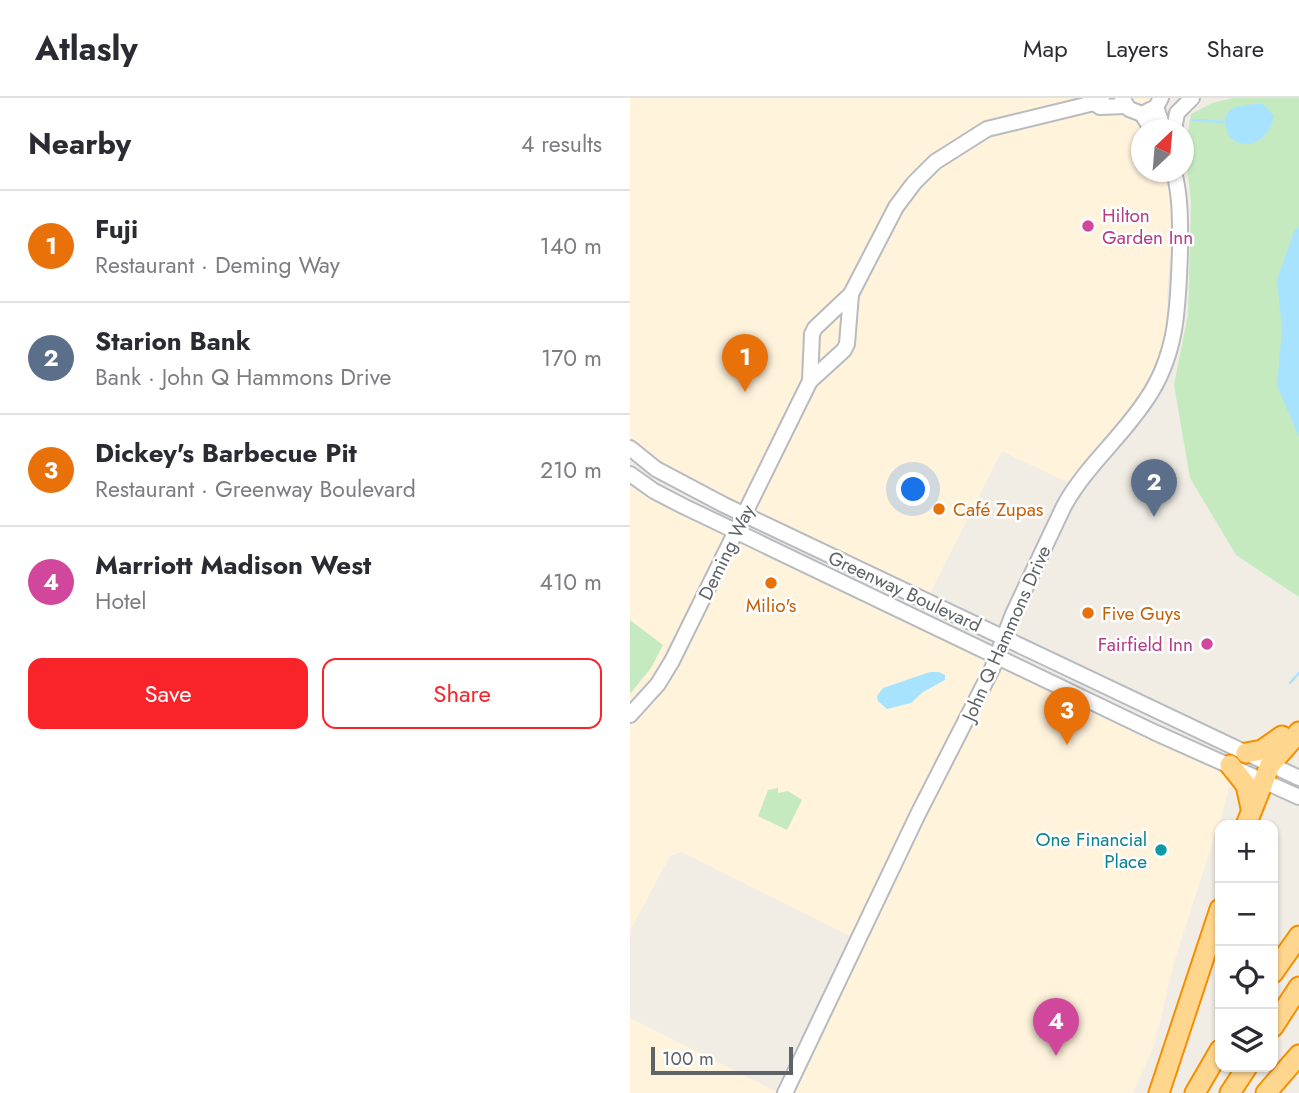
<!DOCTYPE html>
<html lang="en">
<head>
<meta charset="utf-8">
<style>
	:root { --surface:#fff; --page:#f2f2f3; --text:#2b2b33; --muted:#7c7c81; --line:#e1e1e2; --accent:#f8242a }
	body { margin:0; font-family:Jost,sans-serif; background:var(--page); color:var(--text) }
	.controls { position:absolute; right:21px; bottom:21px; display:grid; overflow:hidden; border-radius:14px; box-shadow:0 2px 5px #0004 }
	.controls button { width:63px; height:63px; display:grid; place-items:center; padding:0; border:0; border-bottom:2px solid var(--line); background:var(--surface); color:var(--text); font:35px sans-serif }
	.compass { position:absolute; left:501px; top:21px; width:63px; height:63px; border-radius:50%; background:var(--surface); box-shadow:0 2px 5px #0004; rotate:26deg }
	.scale { position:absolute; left:21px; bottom:18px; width:142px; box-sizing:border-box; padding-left:7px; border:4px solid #5d6367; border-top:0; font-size:19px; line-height:24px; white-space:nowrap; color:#5d6367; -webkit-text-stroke:5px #fff; paint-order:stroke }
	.you { position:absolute; left:284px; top:392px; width:24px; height:24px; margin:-18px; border:5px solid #fff; border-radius:50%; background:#1a73e8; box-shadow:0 0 0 10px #1a73e833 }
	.badge { display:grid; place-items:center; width:46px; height:46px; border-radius:50%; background:var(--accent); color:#fff; font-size:23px; font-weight:700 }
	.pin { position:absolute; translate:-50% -58px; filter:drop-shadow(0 2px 4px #0008) }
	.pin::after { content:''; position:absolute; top:37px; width:24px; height:21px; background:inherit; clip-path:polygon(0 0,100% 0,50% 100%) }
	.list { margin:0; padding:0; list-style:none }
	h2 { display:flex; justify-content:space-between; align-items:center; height:91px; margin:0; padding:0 28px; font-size:30px }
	h2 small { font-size:23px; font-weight:400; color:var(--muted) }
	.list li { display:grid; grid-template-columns:46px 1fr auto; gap:21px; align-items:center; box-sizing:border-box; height:112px; padding:0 28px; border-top:2px solid var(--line) }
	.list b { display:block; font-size:26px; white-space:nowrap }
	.list p { margin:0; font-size:23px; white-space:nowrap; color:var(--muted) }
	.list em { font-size:23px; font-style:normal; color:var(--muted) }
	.actions { display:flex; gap:14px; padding:21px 28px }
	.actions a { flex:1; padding:16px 0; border:2px solid var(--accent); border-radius:14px; text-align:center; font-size:24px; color:var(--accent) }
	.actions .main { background:var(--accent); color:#fff }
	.icon { flex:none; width:38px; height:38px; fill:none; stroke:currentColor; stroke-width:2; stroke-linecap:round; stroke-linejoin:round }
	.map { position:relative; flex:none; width:669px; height:995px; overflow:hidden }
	header { display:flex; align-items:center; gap:42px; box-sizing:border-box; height:98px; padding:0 35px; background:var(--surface); border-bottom:2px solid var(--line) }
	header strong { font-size:33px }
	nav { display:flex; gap:38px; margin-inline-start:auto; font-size:24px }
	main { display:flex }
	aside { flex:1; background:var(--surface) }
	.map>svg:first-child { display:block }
	.commercial { fill:#fff3dc }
	.green { fill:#c5eac0 }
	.water { fill:#a7e2ff }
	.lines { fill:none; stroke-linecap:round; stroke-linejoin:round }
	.stream { stroke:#a7e2ff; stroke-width:2.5 }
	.secondary-casing { stroke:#b7bbc0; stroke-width:18 }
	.highway-casing { stroke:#f68f00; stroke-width:23 }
	.secondary { stroke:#fff; stroke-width:14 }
	.highway { stroke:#ffd68e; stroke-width:19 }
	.hotel-dot { fill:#d1479c; stroke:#fff; stroke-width:2.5 }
	.food-dot { fill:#e8710a; stroke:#fff; stroke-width:2.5 }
	.culture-dot { fill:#0f9aa8; stroke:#fff; stroke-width:2.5 }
	.labels { text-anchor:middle; stroke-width:5; stroke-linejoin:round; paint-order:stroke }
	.hotel-label { font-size:19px; fill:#b23c85; stroke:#fff; text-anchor:start }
	.food-label { font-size:19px; fill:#c56008; stroke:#fff; text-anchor:start }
	.street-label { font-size:19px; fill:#5d6367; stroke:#fff }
	.culture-label { font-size:19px; fill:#0d838f; stroke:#fff; text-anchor:end }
</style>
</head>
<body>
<header>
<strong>Atlasly</strong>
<nav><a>Map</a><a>Layers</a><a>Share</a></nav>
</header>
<main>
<aside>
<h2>Nearby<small>4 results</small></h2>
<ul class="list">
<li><span class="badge" style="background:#e8710a">1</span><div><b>Fuji</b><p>Restaurant · Deming Way</p></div><em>140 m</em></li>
<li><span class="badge" style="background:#5c6f8a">2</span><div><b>Starion Bank</b><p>Bank · John Q Hammons Drive</p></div><em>170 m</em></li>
<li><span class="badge" style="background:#e8710a">3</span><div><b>Dickey's Barbecue Pit</b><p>Restaurant · Greenway Boulevard</p></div><em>210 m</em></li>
<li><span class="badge" style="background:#d1479c">4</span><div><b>Marriott Madison West</b><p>Hotel</p></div><em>410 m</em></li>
</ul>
<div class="actions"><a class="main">Save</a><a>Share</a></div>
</aside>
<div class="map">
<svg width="669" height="995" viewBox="0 0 669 995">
	<rect width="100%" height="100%" fill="#f1ede5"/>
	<g class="commercial">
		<path d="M 0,0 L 529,0 L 532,31 L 512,32 L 512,74 L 537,74 L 544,108 L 537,197 L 540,225 L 523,284 L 443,387 L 372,353 L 298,499 L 124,417 L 41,372 L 0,341 Z"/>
		<path d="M 0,376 L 280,525 L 345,547 L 602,676 L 593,713 L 544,864 L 525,945 L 503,995 L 155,995 L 228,842 L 51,754 L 40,758 L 0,833 Z"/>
		<path d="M 0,920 L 149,995 L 0,995 Z"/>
	</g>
	<g class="green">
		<path d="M 603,0 L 669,0 L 669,499 L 606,457 L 560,380 L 544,287 L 558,216 L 561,105 L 555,50 L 561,16 L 582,5 Z"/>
		<path d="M 0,522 L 33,547 L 21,570 L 0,596 Z"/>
		<path d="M 148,690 L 148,695 L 158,693 L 172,702 L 157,732 L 128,718 L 138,692 Z"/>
	</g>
	<g class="water">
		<path d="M 624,6 L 633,6 L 644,18 C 637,57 587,54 597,15 L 605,9 Z"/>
		<path d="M 669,128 L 669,339 L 647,287 L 652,232 L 647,181 L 664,134 Z"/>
		<path d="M 300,574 L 309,574 L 315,577 L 315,582 L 293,594 L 281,605 L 257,611 L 248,603 L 247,598 L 253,590 Z"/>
	</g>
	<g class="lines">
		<g class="stream">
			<path d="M 563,22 L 595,24"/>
			<path d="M 660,585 L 669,575"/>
		</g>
		<g class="secondary-casing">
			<g id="secondary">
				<path d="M 492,0 L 499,11 L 512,16 L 526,9 L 531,0"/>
				<path d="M 464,5 L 470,9 L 496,8"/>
				<path d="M 526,9 L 534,32"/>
				<path d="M 512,16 L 522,32"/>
				<path d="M 544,32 L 547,15 L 562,0"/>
				<path d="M 180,283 L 182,236 L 185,230 L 221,196 L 266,109 L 284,85 L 305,64 L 357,31 L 464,5 L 472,0"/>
				<path d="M 0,350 L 26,371 L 94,407 L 669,680"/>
				<path d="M 0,376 L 24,393 L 53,408 L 524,634 L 669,699"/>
				<path d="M 0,617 L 28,586 L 42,563 L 180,283 L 214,252 L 217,246 L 221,196"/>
				<path d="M 155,995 L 288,716 L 362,571 L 383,516 L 434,408 C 456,368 491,340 516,302 C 548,256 548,207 550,153 C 550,126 551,100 544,74"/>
			</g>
		</g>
		<g class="highway-casing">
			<g id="highway">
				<path d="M 616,655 L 632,652 L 652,638"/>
				<path d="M 600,667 L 616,687 L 621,710"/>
				<path d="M 616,727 L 640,667 L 669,634"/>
				<path d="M 643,875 L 669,838"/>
				<path d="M 643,929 L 669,889"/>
				<path d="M 529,995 L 590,811"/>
				<path d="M 565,995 L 590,952"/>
				<path d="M 600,995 L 617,969"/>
				<path d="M 636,995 L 669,957"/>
			</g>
		</g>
		<use href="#secondary" class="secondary"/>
		<use href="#highway" class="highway"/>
	</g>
	<g class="hotel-dot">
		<circle cx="458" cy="128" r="7"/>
		<circle cx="577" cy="546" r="7"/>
	</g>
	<g class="food-dot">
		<circle cx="309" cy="411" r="7"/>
		<circle cx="141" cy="485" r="7"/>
		<circle cx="458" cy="515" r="7"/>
	</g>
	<circle class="culture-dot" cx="531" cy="752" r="7"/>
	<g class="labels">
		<g class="hotel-label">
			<text x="472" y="124">Hilton<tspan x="472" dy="22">Garden Inn</tspan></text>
			<text x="563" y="553" text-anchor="end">Fairfield Inn</text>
		</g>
		<g class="food-label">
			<text x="323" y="418">Café Zupas</text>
			<text x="141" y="514" text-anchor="middle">Milio's</text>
			<text x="472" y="522">Five Guys</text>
		</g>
		<g class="street-label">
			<text transform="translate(96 454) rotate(-64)" y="7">Deming Way</text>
			<text transform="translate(275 493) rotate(25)" y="7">Greenway Boulevard</text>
			<text transform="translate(376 535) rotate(-66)" y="7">John Q Hammons Drive</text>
		</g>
		<g class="culture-label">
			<text x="517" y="748">One Financial<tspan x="517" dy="22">Place</tspan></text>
		</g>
	</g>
</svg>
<div class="controls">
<button>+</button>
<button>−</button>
<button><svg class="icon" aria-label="locate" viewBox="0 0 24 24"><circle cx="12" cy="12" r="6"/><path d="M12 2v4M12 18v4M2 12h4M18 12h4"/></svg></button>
<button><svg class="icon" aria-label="layers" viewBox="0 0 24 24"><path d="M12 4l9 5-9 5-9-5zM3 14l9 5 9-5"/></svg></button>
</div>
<svg class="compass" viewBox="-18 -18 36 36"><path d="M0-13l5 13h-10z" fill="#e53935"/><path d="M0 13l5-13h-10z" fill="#7c7c81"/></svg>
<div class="scale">100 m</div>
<div class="you"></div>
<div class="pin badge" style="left:115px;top:294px;background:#e8710a">1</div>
<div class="pin badge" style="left:524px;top:419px;background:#5c6f8a">2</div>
<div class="pin badge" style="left:437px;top:647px;background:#e8710a">3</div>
<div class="pin badge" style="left:426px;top:958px;background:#d1479c">4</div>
</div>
</main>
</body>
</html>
